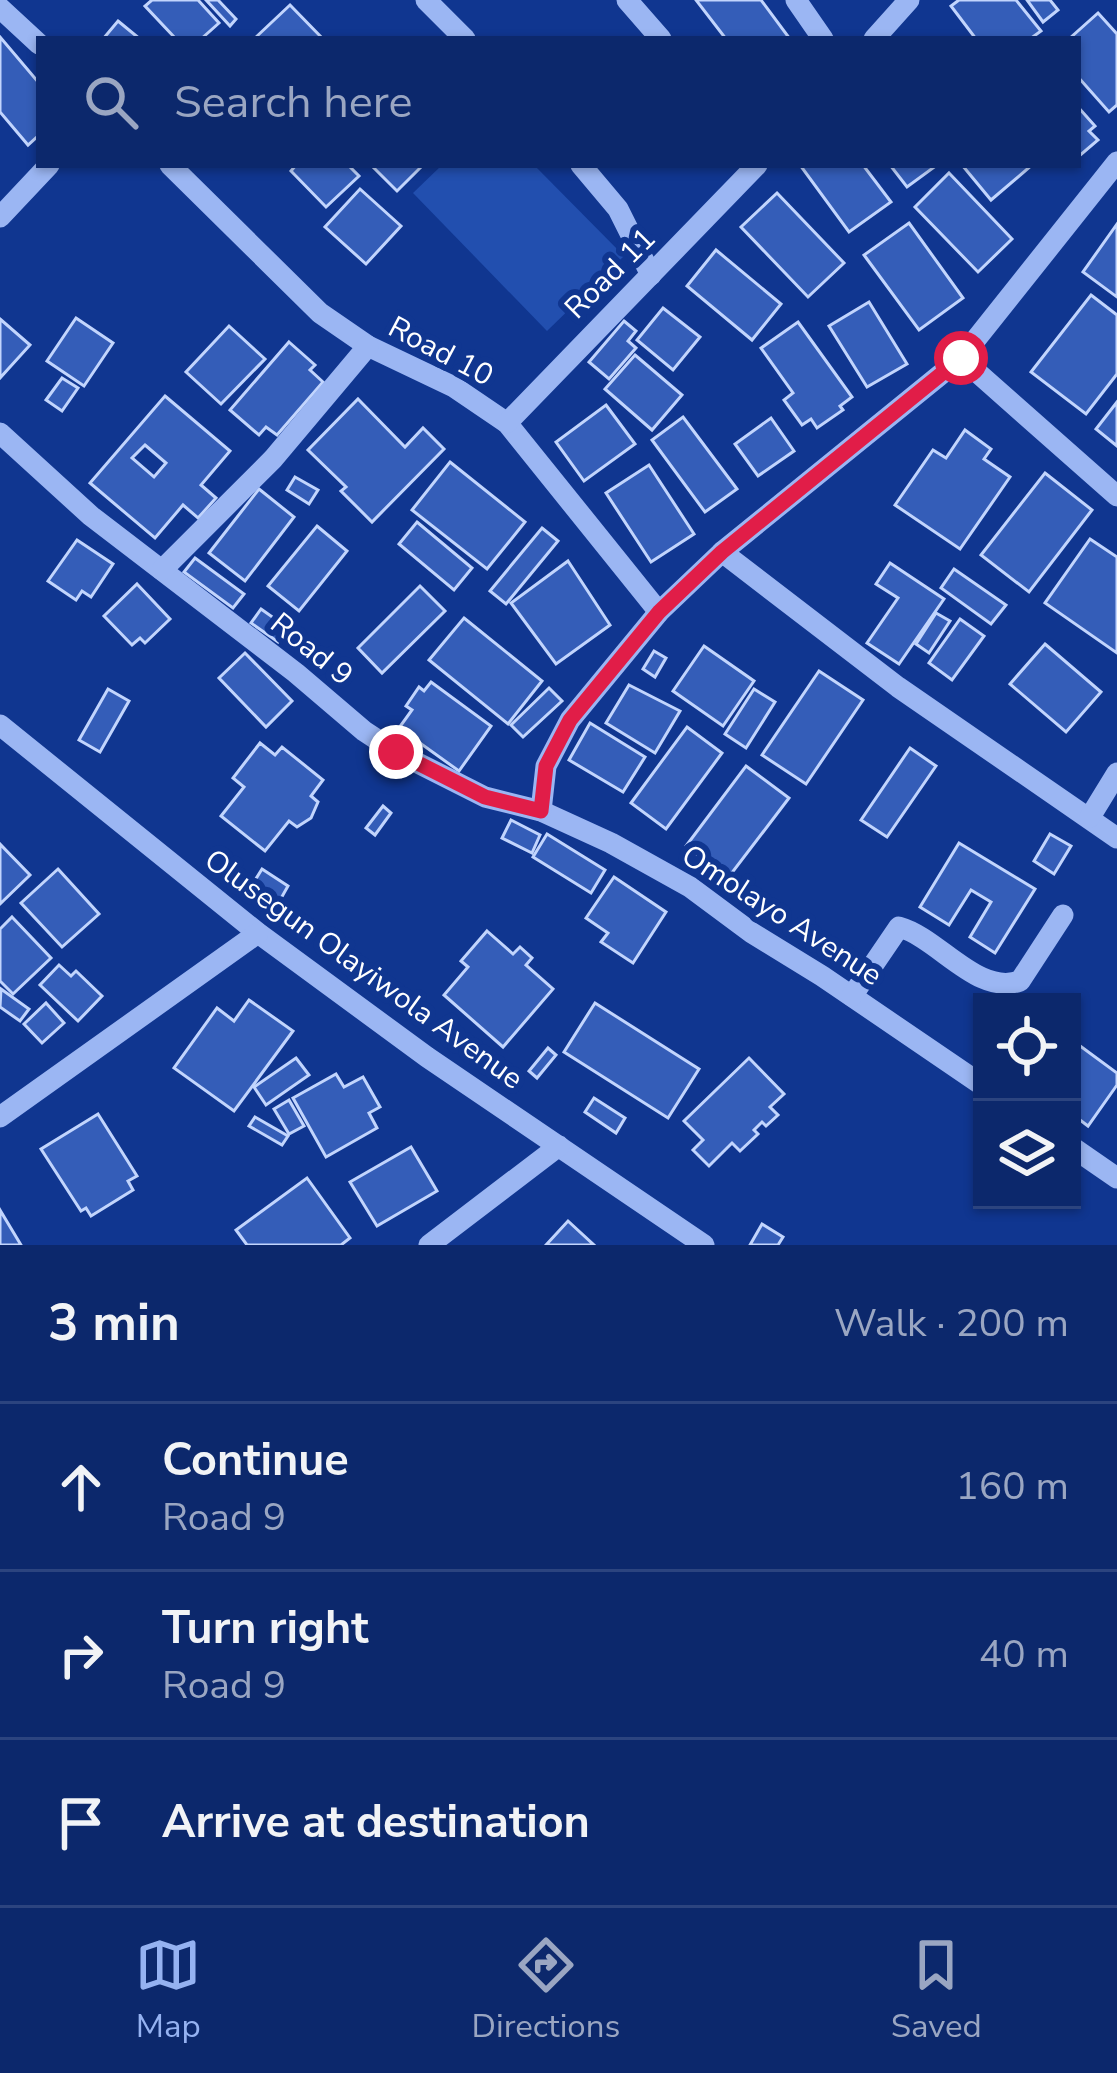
<!DOCTYPE html>
<html lang="en">
<head>
<meta charset="utf-8">
<style>
	:root { --surface:#0c286c; --page:#153072; --text:#f1f3f6; --muted:#9aa6c2; --line:#2c447f; --accent:#95b2f1 }
	body { margin:0; font-family:"Nunito Sans",sans-serif; background:var(--page); color:var(--text) }
	.controls { position:absolute; right:36px; bottom:36px; display:grid; overflow:hidden; border-radius:0px; box-shadow:0 3px 9px #0004 }
	.controls button { width:108px; height:108px; display:grid; place-items:center; padding:0; border:0; border-bottom:3px solid var(--line); background:var(--surface); color:var(--text); font:60px sans-serif }
	.stop { position:absolute; width:36px; height:36px; margin:-27px; border:9px solid #e11d48; border-radius:50%; background:#fff }
	.stop.end { background:#e11d48; border-color:#fff; box-shadow:0 3px 12px #0008 }
	.list { margin:0; padding:0; list-style:none }
	h2 { display:flex; justify-content:space-between; align-items:center; height:156px; margin:0; padding:0 48px; font-size:51px }
	h2 small { font-size:39px; font-weight:400; color:var(--muted) }
	.list li { display:grid; grid-template-columns:78px 1fr auto; gap:36px; align-items:center; box-sizing:border-box; height:168px; padding:0 48px; border-top:3px solid var(--line) }
	.list b { display:block; font-size:45px; white-space:nowrap }
	.list p { margin:0; font-size:39px; white-space:nowrap; color:var(--muted) }
	.list em { font-size:39px; font-style:normal; color:var(--muted) }
	.icon { flex:none; width:66px; height:66px; fill:none; stroke:currentColor; stroke-width:2; stroke-linecap:round; stroke-linejoin:round }
	.map { position:relative; flex:none; width:1117px; height:1245px; overflow:hidden }
	.search { position:absolute; background:var(--surface); box-shadow:0 3px 9px #0004; left:36px; right:36px; top:36px; height:132px; display:flex; align-items:center; gap:30px; box-sizing:border-box; padding:0 42px; border-radius:0px; color:var(--muted); font-size:45px }
	.sheet { height:660px; background:var(--surface) }
	nav { display:flex; justify-content:space-around; align-items:center; box-sizing:border-box; height:168px; border-top:3px solid var(--line); background:var(--surface); font-size:33px; color:var(--muted) }
	nav a { display:grid; justify-items:center; gap:6px }
	nav .on { color:var(--accent) }
	.map>svg:first-child { display:block }
	.green { fill:#224faf }
	.building { fill:#345db8; stroke:#c2d5fd; stroke-width:3; fill-rule:evenodd }
	.lines { fill:none; stroke-linecap:round; stroke-linejoin:round }
	.minor { stroke:#9bb6f3; stroke-width:21 }
	.route { stroke:#e11d48; stroke-width:15 }
	.labels { text-anchor:middle; stroke-width:12; stroke-linejoin:round; paint-order:stroke }
	.street-label { font-size:30px; fill:#fff; stroke:#103690 }
</style>
</head>
<body>
<div class="map">
<svg width="1117" height="1245" viewBox="0 0 1117 1245">
	<rect width="100%" height="100%" fill="#103690"/>
	<path class="green" d="M 442,165 L 534,165 L 624,256 L 547,331 L 413,193 Z"/>
	<g class="building">
		<path d="M 152,0 L 198,0 L 219,23 L 201,39 L 176,39 L 145,6 Z"/>
		<path d="M 206,0 L 218,0 L 236,19 L 230,26 Z"/>
		<path d="M 696,0 L 761,0 L 790,39 L 726,39 Z"/>
		<path d="M 959,0 L 1016,0 L 1041,31 L 1030,39 L 976,39 L 951,6 Z"/>
		<path d="M 1027,0 L 1050,0 L 1058,10 L 1043,22 Z"/>
		<path d="M 290,5 L 323,39 L 255,38 Z"/>
		<path d="M 1098,13 L 1117,34 L 1117,105 L 1109,112 L 1078,77 L 1078,39 L 1069,39 Z"/>
		<path d="M 118,21 L 140,39 L 103,39 Z"/>
		<path d="M 0,37 L 39,83 L 39,135 L 28,145 L 0,112 Z"/>
		<path d="M 1078,107 L 1095,126 L 1089,131 L 1098,140 L 1078,157 Z"/>
		<path d="M 296,165 L 348,165 L 359,176 L 326,207 L 291,171 Z"/>
		<path d="M 371,165 L 423,165 L 397,191 Z"/>
		<path d="M 800,165 L 863,165 L 891,202 L 849,232 Z"/>
		<path d="M 890,165 L 937,165 L 907,187 Z"/>
		<path d="M 962,165 L 1032,165 L 991,200 Z"/>
		<path d="M 949,173 L 1012,239 L 978,272 L 915,207 Z"/>
		<path d="M 360,189 L 401,226 L 366,264 L 325,227 Z"/>
		<path d="M 777,193 L 844,263 L 808,297 L 741,227 Z"/>
		<path d="M 909,223 L 963,298 L 919,330 L 864,255 Z"/>
		<path d="M 1117,224 L 1117,297 L 1083,272 Z"/>
		<path d="M 716,250 L 781,304 L 752,340 L 687,286 Z"/>
		<path d="M 1091,295 L 1117,315 L 1117,374 L 1086,414 L 1031,372 Z"/>
		<path d="M 869,302 L 907,364 L 867,387 L 829,326 Z"/>
		<path d="M 663,308 L 700,337 L 673,370 L 637,340 Z"/>
		<path d="M 76,318 L 113,343 L 84,386 L 47,361 Z"/>
		<path d="M 0,319 L 30,345 L 0,378 Z"/>
		<path d="M 624,321 L 636,331 L 628,341 L 636,348 L 609,379 L 589,362 Z"/>
		<path d="M 798,322 L 852,397 L 840,406 L 843,410 L 817,428 L 811,419 L 802,425 L 784,400 L 793,393 L 761,348 Z"/>
		<path d="M 229,326 L 265,359 L 221,404 L 186,372 Z"/>
		<path d="M 289,342 L 315,365 L 310,370 L 323,382 L 277,435 L 266,427 L 259,435 L 230,410 Z"/>
		<path d="M 635,355 L 682,395 L 652,430 L 605,389 Z"/>
		<path d="M 62,378 L 78,388 L 62,411 L 46,400 Z"/>
		<path d="M 165,396 L 230,451 L 201,485 L 216,498 L 198,518 L 183,505 L 155,538 L 90,483 ZM 145,445 L 166,463 L 154,477 L 132,458 Z"/>
		<path d="M 358,399 L 405,447 L 423,428 L 444,449 L 372,522 L 341,491 L 346,487 L 308,450 Z"/>
		<path d="M 1117,402 L 1117,446 L 1096,429 Z"/>
		<path d="M 606,405 L 635,444 L 584,481 L 556,442 Z"/>
		<path d="M 683,417 L 737,489 L 705,512 L 652,440 Z"/>
		<path d="M 771,418 L 794,451 L 758,476 L 735,444 Z"/>
		<path d="M 965,430 L 991,449 L 984,459 L 1010,477 L 960,549 L 895,505 L 933,450 L 946,458 Z"/>
		<path d="M 450,462 L 525,522 L 487,569 L 412,510 Z"/>
		<path d="M 649,465 L 694,534 L 651,562 L 606,493 Z"/>
		<path d="M 1045,473 L 1092,510 L 1029,592 L 981,555 Z"/>
		<path d="M 295,477 L 318,490 L 309,504 L 287,490 Z"/>
		<path d="M 259,489 L 294,517 L 245,581 L 209,553 Z"/>
		<path d="M 417,522 L 472,568 L 454,590 L 399,544 Z"/>
		<path d="M 317,526 L 347,551 L 299,611 L 268,586 Z"/>
		<path d="M 542,528 L 558,541 L 506,604 L 490,591 Z"/>
		<path d="M 1090,539 L 1117,557 L 1117,653 L 1045,603 Z"/>
		<path d="M 77,540 L 113,564 L 91,597 L 82,591 L 76,600 L 48,581 Z"/>
		<path d="M 195,558 L 244,594 L 233,608 L 184,572 Z"/>
		<path d="M 568,561 L 610,625 L 556,664 L 511,603 Z"/>
		<path d="M 890,563 L 944,599 L 899,664 L 867,643 L 898,598 L 876,584 Z"/>
		<path d="M 954,569 L 1006,605 L 991,624 L 941,588 Z"/>
		<path d="M 137,584 L 170,619 L 145,643 L 140,638 L 132,645 L 104,616 Z"/>
		<path d="M 420,586 L 445,611 L 382,673 L 358,648 Z"/>
		<path d="M 261,609 L 288,628 L 278,642 L 251,623 Z"/>
		<path d="M 936,613 L 950,621 L 929,653 L 916,644 Z"/>
		<path d="M 464,618 L 542,681 L 508,724 L 429,660 Z"/>
		<path d="M 960,619 L 984,636 L 952,680 L 929,663 Z"/>
		<path d="M 1045,644 L 1101,692 L 1066,732 L 1010,684 Z"/>
		<path d="M 704,646 L 754,681 L 723,726 L 673,691 Z"/>
		<path d="M 654,651 L 666,658 L 655,677 L 643,669 Z"/>
		<path d="M 245,653 L 292,701 L 266,727 L 219,678 Z"/>
		<path d="M 819,671 L 863,700 L 806,784 L 762,755 Z"/>
		<path d="M 431,682 L 491,726 L 459,771 L 399,728 L 412,710 L 406,706 L 419,687 L 424,691 Z"/>
		<path d="M 629,685 L 680,711 L 655,753 L 606,723 Z"/>
		<path d="M 549,688 L 562,701 L 523,737 L 511,725 Z"/>
		<path d="M 108,689 L 129,701 L 100,752 L 79,740 Z"/>
		<path d="M 754,689 L 775,702 L 746,748 L 725,734 Z"/>
		<path d="M 590,723 L 645,757 L 623,792 L 569,760 Z"/>
		<path d="M 687,727 L 722,753 L 666,829 L 631,803 Z"/>
		<path d="M 260,743 L 275,755 L 282,747 L 323,780 L 311,796 L 318,802 L 311,818 L 297,827 L 289,821 L 265,851 L 221,816 L 244,787 L 233,778 Z"/>
		<path d="M 910,748 L 936,766 L 887,837 L 861,820 Z"/>
		<path d="M 746,766 L 789,798 L 728,878 L 686,846 Z"/>
		<path d="M 383,806 L 391,813 L 375,835 L 366,828 Z"/>
		<path d="M 511,820 L 540,835 L 532,853 L 502,838 Z"/>
		<path d="M 547,834 L 605,870 L 591,893 L 533,857 Z"/>
		<path d="M 1050,834 L 1071,846 L 1054,874 L 1034,861 Z"/>
		<path d="M 959,843 L 1035,889 L 995,953 L 970,937 L 991,902 L 971,890 L 949,925 L 920,907 Z"/>
		<path d="M 0,844 L 30,875 L 0,904 Z"/>
		<path d="M 58,869 L 99,914 L 62,947 L 21,903 Z"/>
		<path d="M 262,869 L 288,886 L 279,902 L 252,885 Z"/>
		<path d="M 614,877 L 666,912 L 633,963 L 601,942 L 608,933 L 586,918 Z"/>
		<path d="M 12,917 L 51,958 L 13,994 L 0,981 L 0,929 Z"/>
		<path d="M 487,931 L 513,954 L 520,947 L 532,958 L 526,965 L 553,989 L 503,1047 L 444,995 L 468,967 L 461,961 Z"/>
		<path d="M 59,965 L 71,976 L 76,971 L 102,996 L 78,1021 L 40,985 Z"/>
		<path d="M 1,989 L 29,1009 L 20,1021 L 0,1007 Z"/>
		<path d="M 249,1000 L 293,1031 L 234,1111 L 174,1068 L 217,1008 L 234,1021 Z"/>
		<path d="M 46,1003 L 64,1023 L 42,1043 L 24,1024 Z"/>
		<path d="M 595,1003 L 699,1069 L 668,1118 L 564,1052 Z"/>
		<path d="M 1072,1040 L 1117,1073 L 1117,1085 L 1088,1126 L 1072,1114 Z"/>
		<path d="M 548,1048 L 556,1055 L 537,1078 L 529,1071 Z"/>
		<path d="M 296,1058 L 309,1075 L 266,1105 L 254,1087 Z"/>
		<path d="M 749,1058 L 784,1094 L 770,1107 L 778,1115 L 766,1126 L 762,1122 L 754,1130 L 758,1134 L 740,1151 L 732,1143 L 709,1166 L 693,1150 L 703,1140 L 684,1121 Z"/>
		<path d="M 336,1074 L 344,1087 L 363,1077 L 380,1107 L 369,1113 L 377,1128 L 326,1157 L 293,1098 Z"/>
		<path d="M 594,1098 L 625,1118 L 616,1133 L 585,1112 Z"/>
		<path d="M 289,1100 L 304,1126 L 289,1134 L 274,1109 Z"/>
		<path d="M 98,1114 L 137,1176 L 128,1181 L 133,1190 L 91,1216 L 86,1208 L 81,1211 L 41,1149 Z"/>
		<path d="M 255,1117 L 288,1136 L 282,1145 L 249,1126 Z"/>
		<path d="M 411,1147 L 437,1191 L 377,1226 L 350,1182 Z"/>
		<path d="M 307,1178 L 350,1238 L 341,1245 L 247,1245 L 236,1230 Z"/>
		<path d="M 0,1210 L 21,1245 L 0,1245 Z"/>
		<path d="M 568,1221 L 594,1245 L 546,1245 Z"/>
		<path d="M 762,1224 L 783,1237 L 778,1245 L 750,1245 Z"/>
	</g>
	<g class="lines">
		<g class="minor">
			<path d="M 426,0 L 465,39"/>
			<path d="M 627,0 L 661,39"/>
			<path d="M 796,0 L 823,39"/>
			<path d="M 0,8 L 39,44"/>
			<path d="M 874,39 L 909,0"/>
			<path d="M 170,165 L 320,313 L 368,346 L 454,387 L 507,423 L 659,612"/>
			<path d="M 581,165 L 618,209 L 651,275"/>
			<path d="M 0,217 L 49,165"/>
			<path d="M 961,358 L 1117,496"/>
			<path d="M 507,423 L 757,165"/>
			<path d="M 0,433 L 91,516 L 296,673 L 364,731 L 396,752 L 485,797 L 541,811 L 611,843 L 690,887 L 752,933 L 822,976 L 982,1085"/>
			<path d="M 722,552 L 898,687 L 1117,838"/>
			<path d="M 162,570 L 273,459 L 368,346"/>
			<path d="M 0,725 L 258,933 L 427,1057 L 704,1245"/>
			<path d="M 541,811 L 546,766 L 570,720 L 659,612 L 722,552 L 961,358 L 1117,162"/>
			<path d="M 1090,817 L 1117,773"/>
			<path d="M 852,996 L 899,927 C 939,938 977,996 1020,981 L 1063,915"/>
			<path d="M 0,1117 L 258,933"/>
			<path d="M 1072,1147 L 1117,1178"/>
			<path d="M 429,1245 L 559,1146"/>
		</g>
	</g>
	<g class="lines">
		<path class="route" d="M 396,752 L 485,797 L 541,811 L 546,766 L 570,720 L 659,612 L 722,552 L 961,358"/>
	</g>
	<g class="labels">
		<g class="street-label">
			<text transform="translate(610 273) rotate(-45)" y="10">Road 11</text>
			<text transform="translate(441 351) rotate(28)" y="10">Road 10</text>
			<text transform="translate(312 649) rotate(39)" y="10">Road 9</text>
			<text transform="translate(782 915) rotate(33)" y="10">Omolayo Avenue</text>
			<text transform="translate(364 969) rotate(36)" y="10">Olusegun Olayiwola Avenue</text>
		</g>
	</g>
</svg>
<div class="controls">
<button><svg class="icon" aria-label="locate" viewBox="0 0 24 24"><circle cx="12" cy="12" r="6"/><path d="M12 2v4M12 18v4M2 12h4M18 12h4"/></svg></button>
<button><svg class="icon" aria-label="layers" viewBox="0 0 24 24"><path d="M12 4l9 5-9 5-9-5zM3 14l9 5 9-5"/></svg></button>
</div>
<div class="stop" style="left:961px;top:358px"></div>
<div class="stop end" style="left:396px;top:752px"></div>
<div class="search"><svg class="icon" aria-label="search" viewBox="0 0 24 24"><circle cx="10" cy="10" r="6"/><path d="M15 15l6 6"/></svg>Search here</div>
</div>
<section class="sheet">
<h2>3 min<small>Walk · 200 m</small></h2>
<ul class="list">
<li><svg class="icon" aria-label="ahead" viewBox="0 0 24 24"><path d="M12 20V5M6 11l6-6 6 6"/></svg><div><b>Continue</b><p>Road 9</p></div><em>160 m</em></li>
<li><svg class="icon" aria-label="right" viewBox="0 0 24 24"><path d="M7 20v-9h11M14 6l5 5-5 5"/></svg><div><b>Turn right</b><p>Road 9</p></div><em>40 m</em></li>
<li><svg class="icon" aria-label="arrive" viewBox="0 0 24 24"><path d="M6 21V4h12l-3 4 3 4H6"/></svg><div><b>Arrive at destination</b></div></li>
</ul>
</section>
<nav>
<a class="on"><svg class="icon" aria-label="map" viewBox="0 0 24 24"><path d="M3 6l6-2 6 2 6-2v14l-6 2-6-2-6 2zM9 4v14M15 6v14"/></svg>Map</a>
<a><svg class="icon" aria-label="directions" viewBox="0 0 24 24"><path d="M12 3l9 9-9 9-9-9zM9 14v-3h6M13 9l2 2-2 2"/></svg>Directions</a>
<a><svg class="icon" aria-label="saved" viewBox="0 0 24 24"><path d="M7 4h10v16l-5-4-5 4z"/></svg>Saved</a>
</nav>
</body>
</html>
